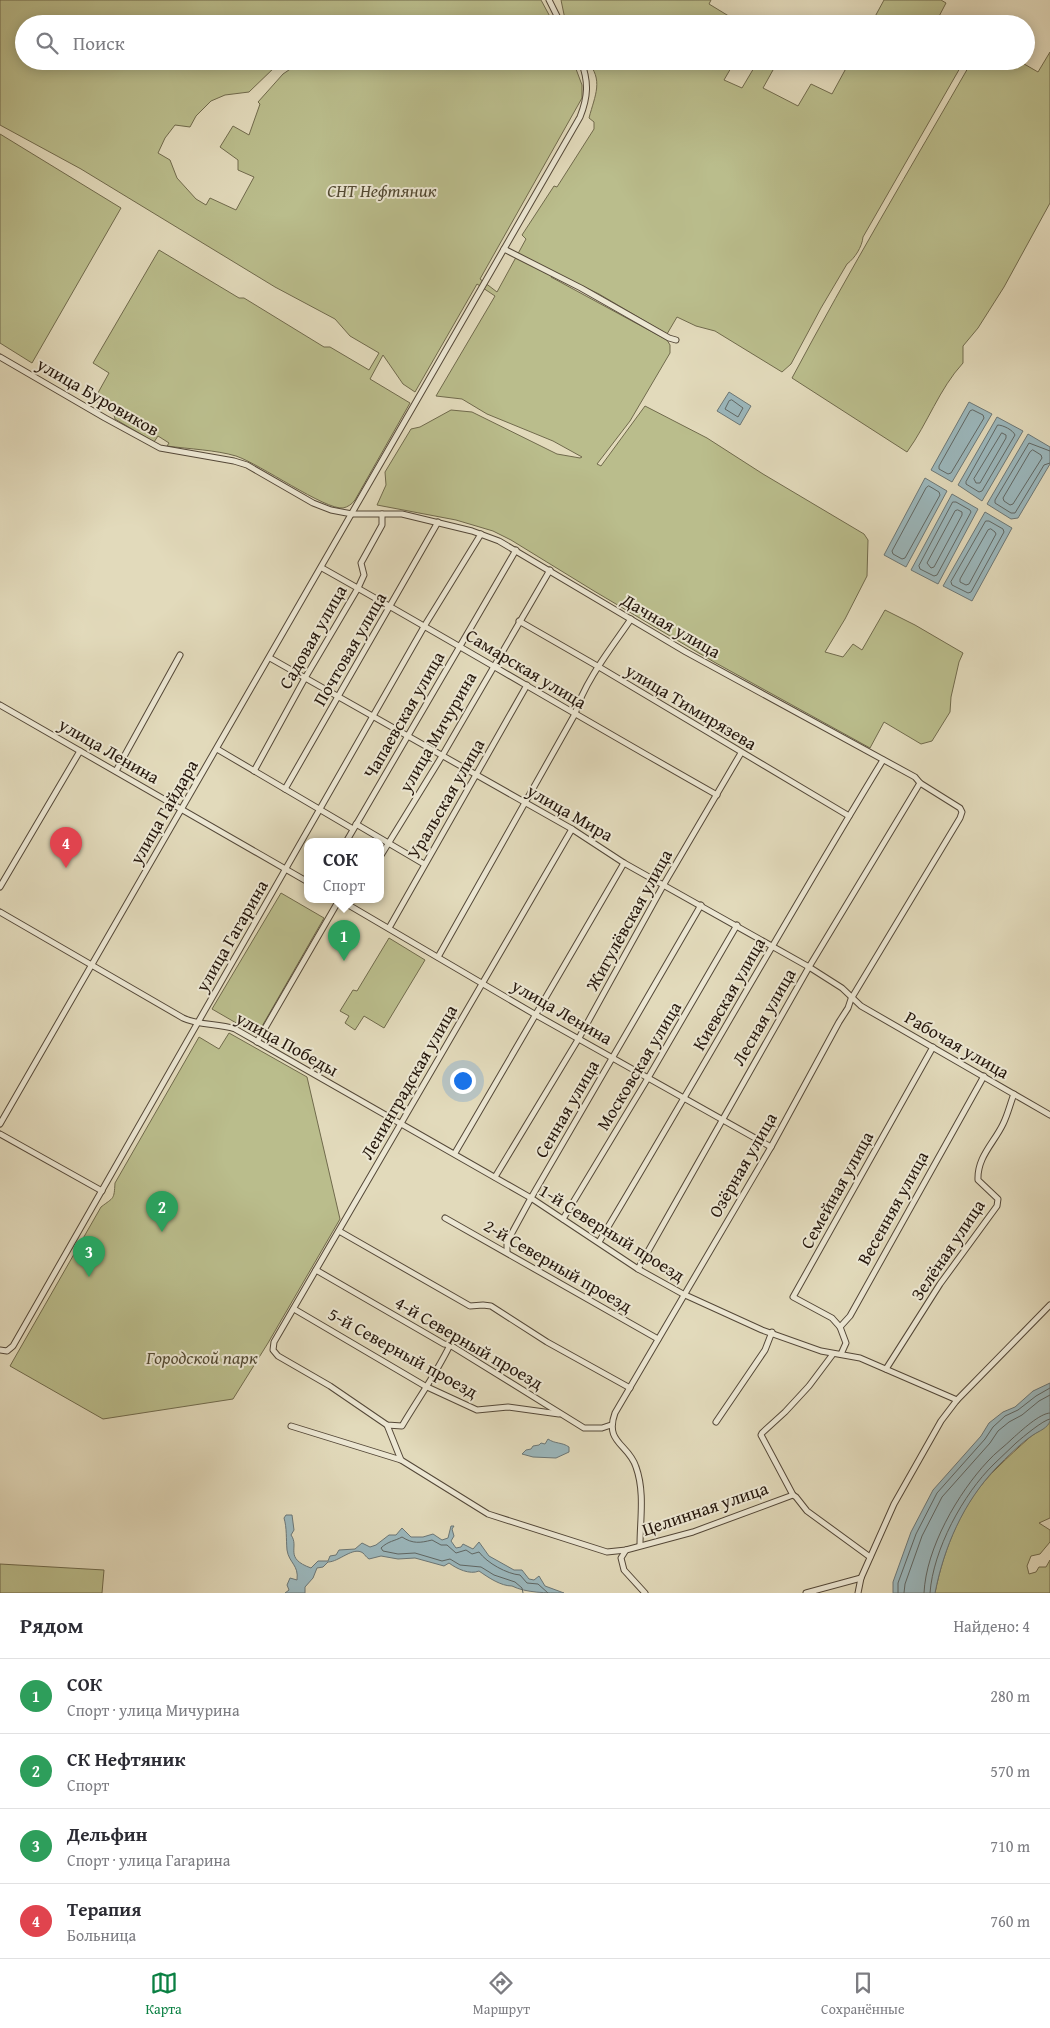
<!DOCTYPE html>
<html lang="ru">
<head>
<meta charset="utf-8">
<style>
	:root { --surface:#fff; --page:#f2f2f3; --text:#2b2b33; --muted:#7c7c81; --line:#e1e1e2; --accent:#0b8043 }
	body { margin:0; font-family:"Gentium Book Plus",serif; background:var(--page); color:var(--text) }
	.you { position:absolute; left:462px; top:1080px; width:18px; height:18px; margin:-12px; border:4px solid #fff; border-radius:50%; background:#1a73e8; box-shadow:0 0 0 8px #1a73e833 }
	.badge { display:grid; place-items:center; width:32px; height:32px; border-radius:50%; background:var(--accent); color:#fff; font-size:16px; font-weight:700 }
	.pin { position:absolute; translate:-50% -41px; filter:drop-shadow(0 1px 2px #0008) }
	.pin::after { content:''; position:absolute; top:26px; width:18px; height:15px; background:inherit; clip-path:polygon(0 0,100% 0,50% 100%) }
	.popup { position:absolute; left:304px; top:838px; width:80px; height:65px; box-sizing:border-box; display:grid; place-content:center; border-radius:10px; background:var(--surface); filter:drop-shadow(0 1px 4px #0005); font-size:16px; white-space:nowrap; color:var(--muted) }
	.popup b { font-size:19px; color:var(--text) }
	.popup::after { content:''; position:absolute; left:50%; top:100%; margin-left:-10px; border:10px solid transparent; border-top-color:var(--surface) }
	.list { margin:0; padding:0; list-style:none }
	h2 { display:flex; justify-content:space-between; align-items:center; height:65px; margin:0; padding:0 20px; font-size:21px }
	h2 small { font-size:16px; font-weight:400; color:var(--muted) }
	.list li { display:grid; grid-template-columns:32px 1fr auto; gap:15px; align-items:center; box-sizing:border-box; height:75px; padding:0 20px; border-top:1px solid var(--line) }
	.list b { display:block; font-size:19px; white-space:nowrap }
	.list p { margin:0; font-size:16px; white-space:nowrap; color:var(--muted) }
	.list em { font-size:16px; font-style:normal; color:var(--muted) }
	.icon { flex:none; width:28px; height:28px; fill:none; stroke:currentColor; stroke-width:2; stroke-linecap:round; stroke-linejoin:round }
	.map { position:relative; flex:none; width:1050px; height:1593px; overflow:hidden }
	.search { position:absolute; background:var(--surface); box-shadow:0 2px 12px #0003; left:15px; right:15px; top:15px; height:55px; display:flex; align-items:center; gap:12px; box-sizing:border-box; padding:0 18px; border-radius:28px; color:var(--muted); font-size:19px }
	.sheet { height:365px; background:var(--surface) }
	nav { display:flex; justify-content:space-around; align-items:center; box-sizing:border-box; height:70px; border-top:1px solid var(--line); background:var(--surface); font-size:14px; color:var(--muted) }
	nav a { display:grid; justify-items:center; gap:2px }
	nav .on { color:var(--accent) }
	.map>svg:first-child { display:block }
	.green { fill:#babd8c; stroke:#706a4c }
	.water { fill:#9bb7bc; stroke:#6c7776 }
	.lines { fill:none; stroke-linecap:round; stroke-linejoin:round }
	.shore { stroke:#606764; stroke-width:1 }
	.minor-casing { stroke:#544838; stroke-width:7 }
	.minor { stroke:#ece7d3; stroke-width:5 }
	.labels { text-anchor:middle; stroke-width:4; stroke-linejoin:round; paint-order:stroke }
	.park-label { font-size:18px; font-style:italic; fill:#524932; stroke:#ece7d3 }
	.street-label { font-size:18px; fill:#25170c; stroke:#ece7d3 }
</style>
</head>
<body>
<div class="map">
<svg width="1050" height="1593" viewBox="0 0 1050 1593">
	<rect width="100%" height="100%" fill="#e2dabb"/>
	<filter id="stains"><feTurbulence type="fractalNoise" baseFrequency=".004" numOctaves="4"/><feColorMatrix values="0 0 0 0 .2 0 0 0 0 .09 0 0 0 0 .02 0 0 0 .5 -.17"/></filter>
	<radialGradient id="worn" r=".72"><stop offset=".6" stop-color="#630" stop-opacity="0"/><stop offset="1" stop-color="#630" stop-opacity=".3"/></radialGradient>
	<g class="green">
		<path d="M 0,0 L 541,0 L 554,24 L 24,24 L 24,61 L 268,61 L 276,66 L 249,92 L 225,95 L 211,101 L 196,116 L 190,127 L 175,125 L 165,138 L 158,153 L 170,160 L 177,178 L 196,199 L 206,205 L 210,198 L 236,210 L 254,177 L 238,170 L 238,160 L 220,147 L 233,126 L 249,135 L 260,104 L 258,102 L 283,74 L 302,61 L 573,61 L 582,85 L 582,98 L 480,279 L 497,292 L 526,239 L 522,235 L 554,186 L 557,187 L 594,129 L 594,122 L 589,118 C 595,95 604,80 587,61 L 735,61 L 724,80 L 742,88 L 758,61 L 778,61 L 763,88 L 798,106 L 811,84 L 832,94 L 850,61 L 964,61 L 863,237 C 862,247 855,258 847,264 L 821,308 L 791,364 L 782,372 L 715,331 L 696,326 L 677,317 L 667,334 L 599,294 L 554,272 L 551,277 L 667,340 L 670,345 L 670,353 L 630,421 L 597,464 L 601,466 L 645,406 L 707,438 L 763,474 L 864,534 L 868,540 L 867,576 L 845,619 L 825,652 L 843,657 L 853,644 L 862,650 L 885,610 L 915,625 L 963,653 L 959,662 L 951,697 L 950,712 L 932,741 L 921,744 L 884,722 L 870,748 L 714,662 L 594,591 L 511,540 L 493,531 L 456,520 L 377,505 L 386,485 L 385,472 L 411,429 L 420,427 L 451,410 L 472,412 L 557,454 L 580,458 L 582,457 L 553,441 L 487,414 L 462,399 L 436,396 L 495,296 L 477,284 L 415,392 L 403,384 L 383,355 L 370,379 L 410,403 L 355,500 C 352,504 348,507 343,508 C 325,510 260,464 236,456 C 216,450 189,449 167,446 L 169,443 L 158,436 L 154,442 L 115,419 L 113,411 L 94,400 L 109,373 L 93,363 L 159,250 L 239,298 L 244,298 L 324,347 L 330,347 L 369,370 L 379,353 L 350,336 L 335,319 L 275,287 L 81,169 L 0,125 Z"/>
		<path d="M 561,0 L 711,0 L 709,4 L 732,18 L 729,24 L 566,24 Z"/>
		<path d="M 884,0 L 941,0 L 946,3 L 935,24 L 871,24 Z"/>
		<path d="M 1050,52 L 1050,203 L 1004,287 L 978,328 L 963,346 L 963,363 C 939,389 928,423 907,452 L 792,378 C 849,271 911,167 972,61 L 1019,61 L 1038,72 Z"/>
		<path d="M 0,134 L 121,208 L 32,363 L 0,343 Z"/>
		<path d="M 281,893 L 324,918 L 257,1035 L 212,1009 Z"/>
		<path d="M 389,938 L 425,960 L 384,1028 L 364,1016 L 355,1030 L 345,1023 L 349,1016 L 340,1011 L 353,990 L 357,991 Z"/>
		<path d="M 229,1033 L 307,1077 L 340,1219 L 268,1343 L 233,1399 L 103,1419 L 10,1366 L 101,1207 C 114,1197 114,1200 115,1183 L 199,1037 L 219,1049 Z"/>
		<path d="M 1050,1421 L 1050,1518 L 1039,1523 L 1050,1530 L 1050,1542 L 1040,1554 L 1031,1556 L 1027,1566 L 1029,1574 L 1036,1572 L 1039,1567 L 1046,1567 L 1050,1560 L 1050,1593 L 935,1593 C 944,1547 963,1500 998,1467 C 1008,1457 1019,1447 1029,1438 C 1036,1432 1044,1429 1050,1421 Z"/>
		<path d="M 0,1564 L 104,1570 L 102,1593 L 0,1593 Z"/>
	</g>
	<g class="water">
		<path d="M 729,392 L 751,406 L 740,425 L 717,411 Z"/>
		<path d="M 969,402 L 992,414 L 952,482 L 931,470 Z"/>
		<path d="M 997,417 L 1023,431 L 982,501 L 958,485 Z"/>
		<path d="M 1028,434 L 1050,447 L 1050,464 L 1018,518 L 1011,519 L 987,504 Z"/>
		<path d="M 925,478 L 947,491 L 906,567 L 884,555 Z"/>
		<path d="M 952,494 L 978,509 L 938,584 L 911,570 Z"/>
		<path d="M 985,512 L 1012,528 L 972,601 L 943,586 Z"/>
		<path d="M 1050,1383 C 1050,1393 1050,1412 1050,1421 C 1048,1428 1039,1431 1033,1435 C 1022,1442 1006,1458 996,1468 C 963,1503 944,1547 935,1593 L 893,1593 L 893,1582 L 911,1532 L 933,1490 L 981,1436 L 989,1423 L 1003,1412 L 1015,1407 L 1033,1391 Z"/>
		<path d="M 548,1439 C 555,1444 562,1442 569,1447 L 569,1452 L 556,1458 L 533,1457 L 522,1454 L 526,1450 L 531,1449 L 533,1446 L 539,1445 L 541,1443 L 545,1444 Z"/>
		<path d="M 286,1515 L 292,1515 L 294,1530 L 291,1535 C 300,1547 283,1558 311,1568 L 318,1561 L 328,1561 L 330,1556 L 336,1555 L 339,1550 L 355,1549 L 362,1543 L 370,1547 L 376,1545 L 389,1535 L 396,1535 L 402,1528 L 411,1537 L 423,1537 L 433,1534 L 442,1540 L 448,1538 L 451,1526 L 454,1526 L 452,1529 L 454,1536 L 451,1541 L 456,1548 L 461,1547 L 463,1544 L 473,1549 L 479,1542 L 489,1556 L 514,1570 L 522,1570 L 529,1579 L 534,1580 L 539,1576 L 545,1586 L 564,1593 C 547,1593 526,1593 512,1586 C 501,1586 489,1578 479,1571 C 470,1575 457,1569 449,1563 L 444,1566 L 415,1558 L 398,1559 L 381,1556 L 369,1559 C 366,1557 365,1555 363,1553 C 353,1546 339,1562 328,1562 L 323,1567 L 317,1568 L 313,1578 L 305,1587 L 305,1593 L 285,1593 L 289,1590 L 287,1585 L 290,1578 L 297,1580 C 299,1565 289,1563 287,1550 C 286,1539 287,1528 284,1518 Z"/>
	</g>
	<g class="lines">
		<g class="shore">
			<path d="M 732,400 L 743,408 L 738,417 L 725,409 L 729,401 Z"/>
			<path d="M 973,410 L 983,415 L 984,418 L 951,473 L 948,474 L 939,469 L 939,466 L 970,411 Z"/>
			<path d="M 998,425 C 1003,425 1013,430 1015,435 L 982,491 L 979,492 L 966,484 L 966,482 Z"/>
			<path d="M 1002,433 L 1006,435 L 1006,438 L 980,483 L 976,483 L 974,479 Z"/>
			<path d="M 1033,450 L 1041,455 L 1042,458 L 1013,504 L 1010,505 L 1004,501 L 1003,498 L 1030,452 Z"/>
			<path d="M 1050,451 L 1029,443 L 995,500 L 995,503 L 1011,513 L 1015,513 L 1044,465 L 1050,463"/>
			<path d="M 929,486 L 939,492 L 940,495 L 905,558 L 902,559 L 893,554 L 892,551 L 926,488 Z"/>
			<path d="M 953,502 L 956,502 L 970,510 L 971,512 L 937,575 L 934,576 L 920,569 L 919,566 Z"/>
			<path d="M 958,510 L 962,512 L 962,515 L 934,567 L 931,568 L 927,563 L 955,511 Z"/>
			<path d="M 986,521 L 989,521 L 1003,529 L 1004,532 L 971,592 L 968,593 L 952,585 L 951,582 Z"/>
			<path d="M 991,529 L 995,532 L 996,534 L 969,584 L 966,585 L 960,582 L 960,579 L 988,530 Z"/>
			<path d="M 523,1593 L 522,1588 L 515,1582 L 494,1575 L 481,1567 L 460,1565 L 450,1559 L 442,1561 L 415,1553 L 398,1554 L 383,1551 L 381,1548 C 388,1541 395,1541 402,1537 C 413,1544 420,1543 432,1540 L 441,1545 L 447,1545 L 456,1553 L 466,1550 L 472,1554 L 479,1552 C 487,1563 507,1574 520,1575 L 527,1583 L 538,1584 L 548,1593"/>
			<path d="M 898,1593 L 898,1583 L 916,1534 L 937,1493 L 985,1439 L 993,1427 L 1005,1416 L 1018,1410 L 1036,1396 L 1050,1388"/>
			<path d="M 904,1593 L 905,1584 L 922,1536 L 942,1497 L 990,1443 L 998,1431 L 1009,1422 L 1022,1415 L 1039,1401 L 1050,1395"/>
			<path d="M 924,1593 C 926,1548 958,1493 988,1461 C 995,1453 1005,1446 1013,1438 C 1021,1431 1040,1413 1050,1413"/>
			<path d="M 930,1593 C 933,1550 963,1494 994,1464 C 1001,1457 1009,1450 1016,1443 C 1023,1437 1043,1420 1050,1419"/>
		</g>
		<g class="minor-casing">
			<g id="minor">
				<path d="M 549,0 L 561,24"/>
				<path d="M 504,249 L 581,288 L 669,338 L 676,340"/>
				<path d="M 0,357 L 105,418 L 160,448 L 234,461 L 247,465 L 313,503 L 331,510 L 352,514 L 402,514 L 472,531 L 499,541 L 686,652 L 915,777 L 920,783 L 960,808 L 962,812 L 960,818 L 851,999 L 848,1008 L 839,1022 L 771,1147 L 615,1413 C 604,1443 629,1444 636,1467 C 645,1492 640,1520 640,1545"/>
				<path d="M 322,568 C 454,642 584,720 717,795"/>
				<path d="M 519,621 L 599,667 L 849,816"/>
				<path d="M 270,658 L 572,829 L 624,863 L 809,967 L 842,988 L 861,1006 L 1050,1115"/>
				<path d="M 0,705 L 308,882"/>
				<path d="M 217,749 L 353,829"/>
				<path d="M 116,771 L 180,655"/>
				<path d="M 254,771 L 305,678 L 358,588 L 364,575 L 361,563 L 382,525 L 382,514"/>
				<path d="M 285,789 L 438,522"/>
				<path d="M 356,824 L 424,864"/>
				<path d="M 346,842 L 516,550"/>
				<path d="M 380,857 L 442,756 L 550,570"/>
				<path d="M 0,887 L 80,751"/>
				<path d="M 340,900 L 536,1015 L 771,1147"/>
				<path d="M 0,912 L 183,1018 C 200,1026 217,1023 235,1029 L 531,1198 L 638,1269 L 683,1294 L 762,1330 L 821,1351 L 860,1358 L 957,1400"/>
				<path d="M 389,928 L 527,685"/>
				<path d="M 438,957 L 575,714 C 584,682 612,647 631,619"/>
				<path d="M 257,1042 L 339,900"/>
				<path d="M 0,1124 L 580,117 C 588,97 589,82 581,61"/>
				<path d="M 0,1134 L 102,1191"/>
				<path d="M 455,1153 L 624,863"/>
				<path d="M 495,1177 L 579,1038 L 664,884 L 741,753"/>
				<path d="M 445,1218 L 658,1339"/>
				<path d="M 563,1219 L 648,1078 L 737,925"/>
				<path d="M 339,1231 L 470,1306 L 483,1305 L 491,1306 L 547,1342 L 630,1388"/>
				<path d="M 599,1242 C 695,1082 786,919 883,760"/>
				<path d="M 507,1252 L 507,1242 L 531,1198 L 701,905"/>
				<path d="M 638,1269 L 809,967 L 920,783"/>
				<path d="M 316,1270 L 444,1344 L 450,1345 L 584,1428 L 602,1428 L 611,1425"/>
				<path d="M 294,1309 L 425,1386 L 477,1410 L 508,1407 L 559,1414"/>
				<path d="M 840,1327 L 832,1318 L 793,1297 L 933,1047"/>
				<path d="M 450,1345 C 436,1374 418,1399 402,1426 L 387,1425 L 330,1386 L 278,1356 L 273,1350 L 274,1342 L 572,829"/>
				<path d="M 0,1350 L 7,1351 L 13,1346 L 425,625 L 481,534"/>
				<path d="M 841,1354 L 846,1343 L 840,1327 L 850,1316 L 984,1076"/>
				<path d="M 886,1369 L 940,1284 L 997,1206 L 998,1199 L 978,1180 C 977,1157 994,1143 1003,1124 C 1008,1114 1010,1104 1014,1094"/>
				<path d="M 716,1422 L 765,1350 L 772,1332"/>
				<path d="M 387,1425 L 401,1460 L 488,1514 L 607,1552 L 626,1550 L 693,1532 L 793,1495 L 796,1497 L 807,1511 L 870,1557"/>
				<path d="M 291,1426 L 401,1460"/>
				<path d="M 793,1495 L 761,1435 L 762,1433 L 785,1412 L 809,1386 L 833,1354"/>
				<path d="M 626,1550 L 621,1558 L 624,1570 L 645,1593"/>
				<path d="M 806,1593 L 861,1578"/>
				<path d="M 858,1593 L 861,1578 L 894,1504 L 941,1421 L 957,1400 L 1050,1305"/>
			</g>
		</g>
		<use href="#minor" class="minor"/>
	</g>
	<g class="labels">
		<g class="park-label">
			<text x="382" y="197">СНТ Нефтяник</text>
			<text x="202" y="1364">Городской парк</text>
		</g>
		<g class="street-label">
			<text transform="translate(98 397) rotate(30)" y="6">улица Буровиков</text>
			<text transform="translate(671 626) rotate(30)" y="6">Дачная улица</text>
			<text transform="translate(313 637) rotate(-60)" y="6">Садовая улица</text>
			<text transform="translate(350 649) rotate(-60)" y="6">Почтовая улица</text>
			<text transform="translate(526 669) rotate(31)" y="6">Самарская улица</text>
			<text transform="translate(691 707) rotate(31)" y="6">улица Тимирязева</text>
			<text transform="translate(404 715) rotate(-60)" y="6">Чапаевская улица</text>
			<text transform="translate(438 732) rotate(-60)" y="6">улица Мичурина</text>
			<text transform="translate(109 751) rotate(30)" y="6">улица Ленина</text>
			<text transform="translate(446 799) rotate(-60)" y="6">Уральская улица</text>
			<text transform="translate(164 812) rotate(-60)" y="6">улица Гайдара</text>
			<text transform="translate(570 813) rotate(30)" y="6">улица Мира</text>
			<text transform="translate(629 920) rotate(-61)" y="6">Жигулёвская улица</text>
			<text transform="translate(232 936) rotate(-60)" y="6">улица Гагарина</text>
			<text transform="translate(729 994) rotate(-60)" y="6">Киевская улица</text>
			<text transform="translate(562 1012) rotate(30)" y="6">улица Ленина</text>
			<text transform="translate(764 1017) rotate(-60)" y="6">Лесная улица</text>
			<text transform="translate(287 1044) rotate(29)" y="6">улица Победы</text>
			<text transform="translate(957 1045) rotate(30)" y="6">Рабочая улица</text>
			<text transform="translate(639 1066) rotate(-59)" y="6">Московская улица</text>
			<text transform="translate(409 1082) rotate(-60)" y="6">Ленинградская улица</text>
			<text transform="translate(567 1109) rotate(-60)" y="6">Сенная улица</text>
			<text transform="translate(743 1165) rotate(-60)" y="6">Озёрная улица</text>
			<text transform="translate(837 1190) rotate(-61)" y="6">Семейная улица</text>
			<text transform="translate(893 1208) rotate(-61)" y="6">Весенняя улица</text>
			<text transform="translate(612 1233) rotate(32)" y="6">1-й Северный проезд</text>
			<text transform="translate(948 1250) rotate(-56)" y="6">Зелёная улица</text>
			<text transform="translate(558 1266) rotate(30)" y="6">2-й Северный проезд</text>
			<text transform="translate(469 1343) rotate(30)" y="6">4-й Северный проезд</text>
			<text transform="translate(403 1353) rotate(29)" y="6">5-й Северный проезд</text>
			<text transform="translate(705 1509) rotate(-19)" y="6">Целинная улица</text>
		</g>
	</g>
	<rect width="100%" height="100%" filter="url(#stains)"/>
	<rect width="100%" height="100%" fill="url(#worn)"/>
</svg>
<div class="you"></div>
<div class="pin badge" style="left:344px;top:961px;background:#2e9e5b">1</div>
<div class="popup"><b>СОК</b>Спорт</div>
<div class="pin badge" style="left:162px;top:1232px;background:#2e9e5b">2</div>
<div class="pin badge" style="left:89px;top:1277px;background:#2e9e5b">3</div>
<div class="pin badge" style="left:66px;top:868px;background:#e0444e">4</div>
<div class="search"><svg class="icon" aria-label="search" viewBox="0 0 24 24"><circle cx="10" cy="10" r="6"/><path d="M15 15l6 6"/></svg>Поиск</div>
</div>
<section class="sheet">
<h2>Рядом<small>Найдено: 4</small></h2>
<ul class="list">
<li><span class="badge" style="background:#2e9e5b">1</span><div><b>СОК</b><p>Спорт · улица Мичурина</p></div><em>280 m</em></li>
<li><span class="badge" style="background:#2e9e5b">2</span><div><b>СК Нефтяник</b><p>Спорт</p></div><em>570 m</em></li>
<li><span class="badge" style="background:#2e9e5b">3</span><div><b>Дельфин</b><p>Спорт · улица Гагарина</p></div><em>710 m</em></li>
<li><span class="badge" style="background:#e0444e">4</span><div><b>Терапия</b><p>Больница</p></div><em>760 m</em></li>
</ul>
</section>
<nav>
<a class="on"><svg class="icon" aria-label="map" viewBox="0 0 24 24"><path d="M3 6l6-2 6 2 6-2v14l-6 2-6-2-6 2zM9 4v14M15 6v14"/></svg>Карта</a>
<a><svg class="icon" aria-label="directions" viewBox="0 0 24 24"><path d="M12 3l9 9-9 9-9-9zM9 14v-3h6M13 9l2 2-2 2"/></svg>Маршрут</a>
<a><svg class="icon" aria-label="saved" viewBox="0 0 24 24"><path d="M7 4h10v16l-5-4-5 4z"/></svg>Сохранённые</a>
</nav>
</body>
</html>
